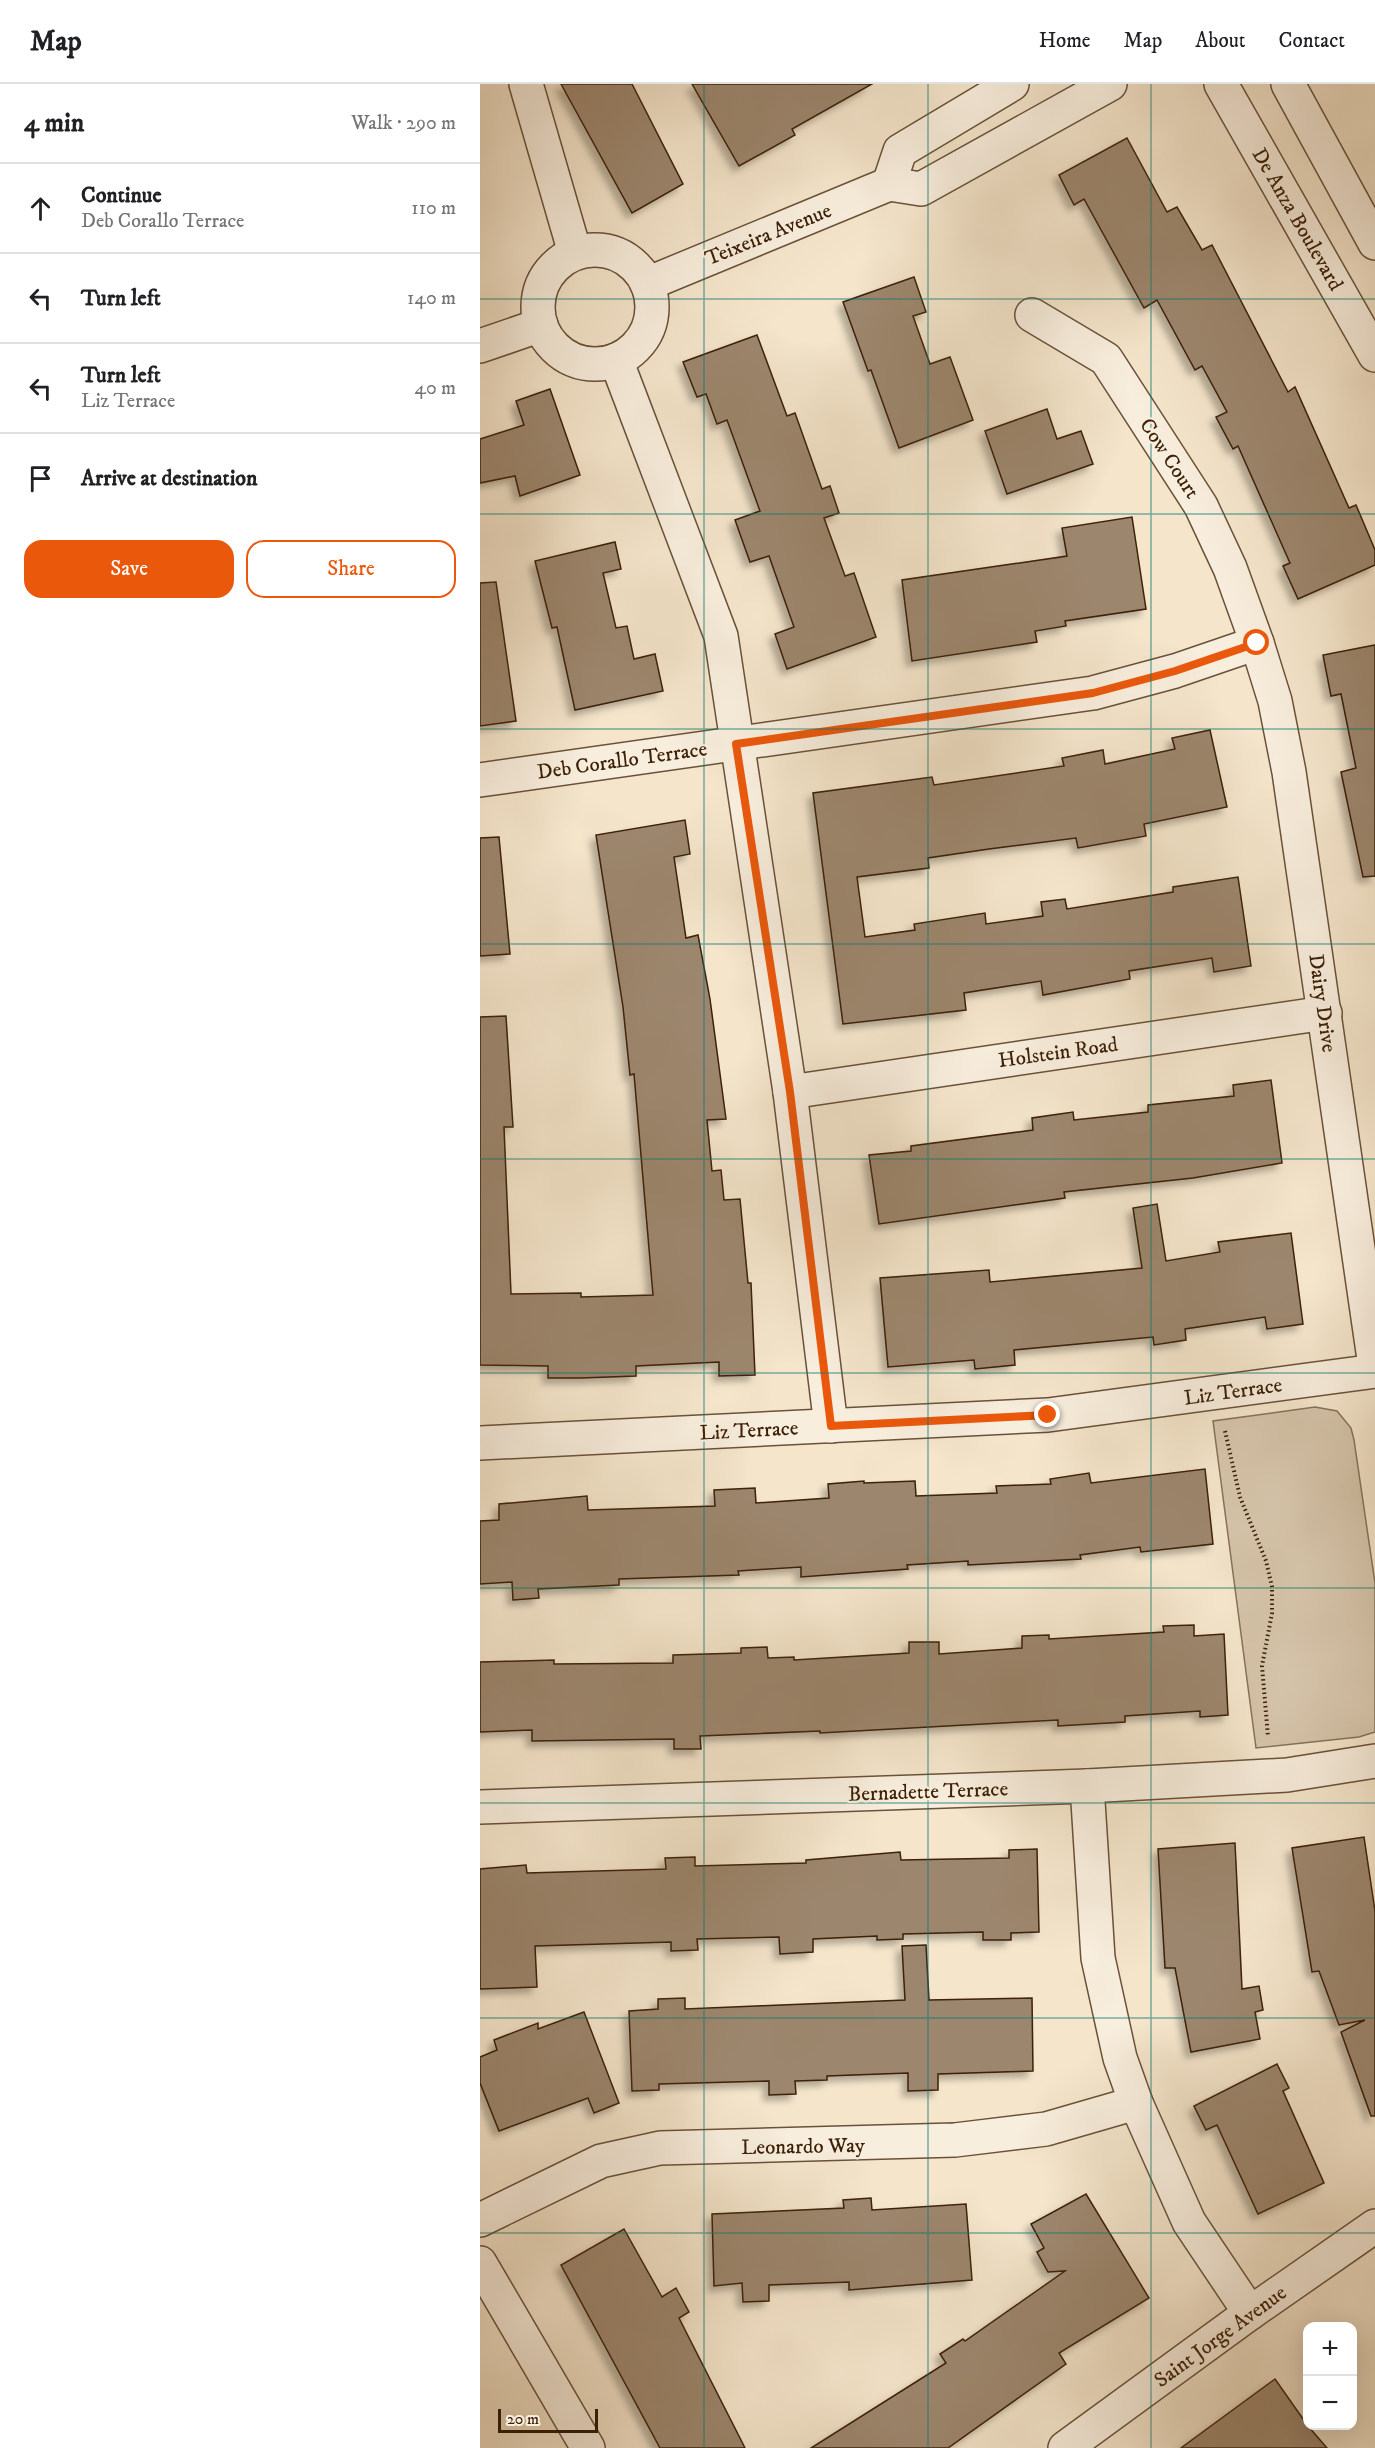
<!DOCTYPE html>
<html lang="en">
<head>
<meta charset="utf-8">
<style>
	:root { --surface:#fff; --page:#f6f6f6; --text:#202124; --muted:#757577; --line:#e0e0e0; --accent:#ea580c }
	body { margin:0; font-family:"IM FELL DW Pica",serif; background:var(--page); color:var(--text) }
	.controls { position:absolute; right:18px; bottom:18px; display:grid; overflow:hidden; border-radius:12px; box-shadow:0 6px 24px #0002 }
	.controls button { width:54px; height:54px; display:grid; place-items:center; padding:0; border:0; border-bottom:2px solid var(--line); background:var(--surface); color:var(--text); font:30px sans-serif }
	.scale { position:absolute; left:18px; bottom:15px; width:100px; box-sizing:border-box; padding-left:6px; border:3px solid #3c2008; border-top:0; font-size:16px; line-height:21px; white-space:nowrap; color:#3c2008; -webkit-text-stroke:4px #f8eedd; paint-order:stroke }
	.stop { position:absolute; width:18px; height:18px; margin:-14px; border:4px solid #ea580c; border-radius:50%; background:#fff }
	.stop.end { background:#ea580c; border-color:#fff; box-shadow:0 2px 6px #0008 }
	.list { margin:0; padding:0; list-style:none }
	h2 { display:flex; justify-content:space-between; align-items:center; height:78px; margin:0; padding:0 24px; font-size:26px }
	h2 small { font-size:20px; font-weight:400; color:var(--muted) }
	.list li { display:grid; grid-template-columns:39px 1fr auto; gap:18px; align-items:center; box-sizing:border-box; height:90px; padding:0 24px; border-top:2px solid var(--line) }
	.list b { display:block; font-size:22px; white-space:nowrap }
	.list p { margin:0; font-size:20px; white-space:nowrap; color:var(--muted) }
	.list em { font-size:20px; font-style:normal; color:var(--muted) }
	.actions { display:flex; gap:12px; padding:18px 24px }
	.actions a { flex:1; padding:14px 0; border:2px solid var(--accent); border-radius:18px; text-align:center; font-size:21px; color:var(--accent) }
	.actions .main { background:var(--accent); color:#fff }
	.icon { flex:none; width:33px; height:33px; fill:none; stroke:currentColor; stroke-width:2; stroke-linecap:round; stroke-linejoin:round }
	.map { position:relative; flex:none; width:895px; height:2364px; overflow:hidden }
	header { display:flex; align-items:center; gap:36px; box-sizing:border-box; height:84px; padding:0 30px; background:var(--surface); border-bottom:2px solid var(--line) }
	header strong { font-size:28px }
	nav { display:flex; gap:33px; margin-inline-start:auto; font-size:21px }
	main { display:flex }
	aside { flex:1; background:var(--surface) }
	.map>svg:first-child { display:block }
	.green { fill:#d5c4aa; stroke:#887259; stroke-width:1.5 }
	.building { fill:#9c866d; stroke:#3c2008; stroke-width:1.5; filter:url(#shadow) }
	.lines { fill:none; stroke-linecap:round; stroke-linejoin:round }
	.minor-casing { stroke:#6a5139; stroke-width:36 }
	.path { stroke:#3c2008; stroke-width:4; stroke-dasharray:1.5 3; stroke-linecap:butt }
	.minor { stroke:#f8eedd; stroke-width:33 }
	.route { stroke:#ea580c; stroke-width:8 }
	.grid { fill:none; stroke:#0f766e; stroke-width:1.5; stroke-opacity:0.55 }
	.labels { text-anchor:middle; stroke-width:4.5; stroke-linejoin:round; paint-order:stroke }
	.street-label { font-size:21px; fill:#3c2008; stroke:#f8eedd }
</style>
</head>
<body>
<header>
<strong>Map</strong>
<nav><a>Home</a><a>Map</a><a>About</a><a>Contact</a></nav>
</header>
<main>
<aside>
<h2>4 min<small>Walk · 290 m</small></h2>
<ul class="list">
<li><svg class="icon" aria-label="ahead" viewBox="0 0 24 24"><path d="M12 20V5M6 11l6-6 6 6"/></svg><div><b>Continue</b><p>Deb Corallo Terrace</p></div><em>110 m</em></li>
<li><svg class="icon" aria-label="left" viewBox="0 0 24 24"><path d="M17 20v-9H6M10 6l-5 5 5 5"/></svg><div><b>Turn left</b></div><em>140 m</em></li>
<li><svg class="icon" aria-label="left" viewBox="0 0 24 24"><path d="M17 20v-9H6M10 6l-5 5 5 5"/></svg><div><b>Turn left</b><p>Liz Terrace</p></div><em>40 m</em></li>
<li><svg class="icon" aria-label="arrive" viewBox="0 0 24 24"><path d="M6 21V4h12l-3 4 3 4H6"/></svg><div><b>Arrive at destination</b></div></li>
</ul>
<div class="actions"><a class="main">Save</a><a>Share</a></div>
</aside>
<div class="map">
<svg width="895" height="2364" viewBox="0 0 895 2364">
	<defs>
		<filter id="shadow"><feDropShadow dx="-5.5" dy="5.5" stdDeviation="3" flood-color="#0004"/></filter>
	</defs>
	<rect width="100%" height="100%" fill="#f4e5cb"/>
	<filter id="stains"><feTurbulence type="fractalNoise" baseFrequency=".00333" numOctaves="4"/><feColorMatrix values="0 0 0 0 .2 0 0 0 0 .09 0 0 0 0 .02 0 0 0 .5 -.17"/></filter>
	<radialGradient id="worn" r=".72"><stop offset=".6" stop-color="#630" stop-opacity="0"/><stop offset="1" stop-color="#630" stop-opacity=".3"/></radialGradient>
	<path class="green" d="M 835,1323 L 857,1327 L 871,1344 L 874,1356 L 895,1499 L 895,1648 L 879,1653 L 776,1664 L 733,1337 Z"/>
	<g class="building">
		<path d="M 81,0 L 152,0 L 203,100 L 152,129 Z"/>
		<path d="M 212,0 L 392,0 L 312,45 L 315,51 L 259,82 Z"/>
		<path d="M 647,54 L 687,128 L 697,123 L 722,166 L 732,161 L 808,308 L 815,303 L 869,424 L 876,421 L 895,466 L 895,481 L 818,515 L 803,482 L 810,479 L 758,362 L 753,365 L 736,333 L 747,328 L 722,282 L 715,286 L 677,216 L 664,224 L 604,115 L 594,121 L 579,91 Z"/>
		<path d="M 434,193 L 446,228 L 433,232 L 450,280 L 470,273 L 493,336 L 419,364 L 391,286 L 388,287 L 363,218 Z"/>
		<path d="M 277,251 L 307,332 L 315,329 L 342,405 L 350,402 L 359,429 L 344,434 L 365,492 L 374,489 L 396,553 L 307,585 L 295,550 L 314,543 L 289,472 L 270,478 L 255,436 L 280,427 L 247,336 L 237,340 L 226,310 L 217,313 L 203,278 Z"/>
		<path d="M 70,305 L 100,391 L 40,412 L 35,392 L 0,399 L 0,355 L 44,341 L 36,317 Z"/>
		<path d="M 567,325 L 577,355 L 601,347 L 613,380 L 527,410 L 505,347 Z"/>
		<path d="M 652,433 L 666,525 L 585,537 L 586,542 L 555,547 L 557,558 L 432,577 L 422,496 L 587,472 L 582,444 Z"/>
		<path d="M 135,458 L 141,485 L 123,489 L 136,544 L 147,542 L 154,575 L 175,570 L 183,607 L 95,626 L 77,543 L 72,544 L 55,477 Z"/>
		<path d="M 16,498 L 36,637 L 0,642 L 0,499 Z"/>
		<path d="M 895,561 L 895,792 L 883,793 L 861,688 L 876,684 L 861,610 L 851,612 L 843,571 Z"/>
		<path d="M 730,646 L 747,723 L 664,740 L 666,752 L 598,764 L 596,754 L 509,765 L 448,774 L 449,784 L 377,793 L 385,853 L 435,846 L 434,840 L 505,829 L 506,840 L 563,832 L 561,818 L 585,815 L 587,825 L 693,808 L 693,803 L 758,793 L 771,882 L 734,888 L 732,874 L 649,887 L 650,895 L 563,911 L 561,897 L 484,909 L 486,926 L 363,940 L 333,709 L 452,693 L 454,701 L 584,682 L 582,674 L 623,666 L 625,680 L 695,665 L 692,654 Z"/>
		<path d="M 205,736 L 210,770 L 194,773 L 206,854 L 218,851 L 230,915 L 246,1035 L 227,1036 L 232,1087 L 241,1086 L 244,1116 L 260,1115 L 268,1199 L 271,1199 L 275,1291 L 239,1292 L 239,1278 L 156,1282 L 156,1292 L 101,1294 L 68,1294 L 68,1282 L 0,1281 L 0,933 L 26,932 L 33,1043 L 24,1043 L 31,1210 L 101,1209 L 101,1213 L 173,1211 L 154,990 L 150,991 L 143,923 L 116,751 Z"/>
		<path d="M 19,753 L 30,870 L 0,872 L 0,754 Z"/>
		<path d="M 791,996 L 802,1079 L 713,1094 L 584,1108 L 585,1114 L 399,1140 L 389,1071 L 431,1067 L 431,1062 L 553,1046 L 552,1034 L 593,1028 L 594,1036 L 668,1028 L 668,1021 L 754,1012 L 753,1001 Z"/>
		<path d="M 677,1120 L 686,1177 L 740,1168 L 738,1158 L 811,1149 L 823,1240 L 787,1245 L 785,1233 L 705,1245 L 706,1256 L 674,1261 L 673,1253 L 534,1266 L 535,1281 L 495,1285 L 494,1276 L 408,1283 L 400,1194 L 509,1186 L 510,1198 L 662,1184 L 653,1124 Z"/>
		<path d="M 725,1385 L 733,1460 L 661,1468 L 660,1463 L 600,1471 L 601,1475 L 488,1481 L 488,1477 L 427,1481 L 428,1485 L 321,1493 L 321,1483 L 258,1487 L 259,1491 L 139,1495 L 139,1501 L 58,1505 L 59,1514 L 33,1516 L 32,1498 L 0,1500 L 0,1437 L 19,1436 L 19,1420 L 107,1412 L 108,1426 L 235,1422 L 234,1406 L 275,1404 L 276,1419 L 349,1414 L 348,1400 L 384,1397 L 384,1399 L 435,1397 L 436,1412 L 517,1409 L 516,1402 L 571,1400 L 570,1395 L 609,1389 L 611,1399 Z"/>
		<path d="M 714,1541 L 714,1552 L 744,1550 L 748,1631 L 720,1633 L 720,1627 L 645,1632 L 645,1638 L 578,1642 L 578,1636 L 340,1649 L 340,1647 L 220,1652 L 221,1665 L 194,1665 L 194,1655 L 52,1657 L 52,1646 L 0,1648 L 0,1578 L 74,1576 L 74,1580 L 193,1579 L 193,1571 L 261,1569 L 261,1564 L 287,1563 L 288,1574 L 314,1573 L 314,1576 L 429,1569 L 429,1558 L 459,1558 L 459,1570 L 542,1564 L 542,1552 L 569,1551 L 569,1555 L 684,1548 L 683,1542 Z"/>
		<path d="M 884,1753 L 895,1827 L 895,2032 L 891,2032 L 861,1948 L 885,1936 L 859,1941 L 839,1887 L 832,1888 L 812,1764 Z"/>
		<path d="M 755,1759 L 762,1905 L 779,1902 L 783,1926 L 775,1928 L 780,1955 L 711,1968 L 695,1884 L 685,1884 L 678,1765 Z"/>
		<path d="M 557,1765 L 559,1848 L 531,1849 L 531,1856 L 503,1856 L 503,1848 L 423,1850 L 423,1855 L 397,1856 L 397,1852 L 333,1855 L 333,1868 L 300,1870 L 299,1853 L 217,1855 L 218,1866 L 191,1867 L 191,1858 L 55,1862 L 57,1903 L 0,1905 L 0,1785 L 46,1781 L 47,1789 L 186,1785 L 185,1774 L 215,1773 L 215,1782 L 326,1779 L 326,1776 L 420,1768 L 421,1776 L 529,1774 L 529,1766 Z"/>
		<path d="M 446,1861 L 449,1916 L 552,1914 L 553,1987 L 458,1990 L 458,2006 L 428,2007 L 428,1989 L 347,1992 L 347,1996 L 315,1997 L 316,2010 L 289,2011 L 289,1997 L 179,2000 L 179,2006 L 152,2007 L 149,1927 L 178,1925 L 178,1915 L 205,1914 L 205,1925 L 425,1916 L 422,1862 Z"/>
		<path d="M 104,1928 L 139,2019 L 114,2029 L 108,2014 L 19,2047 L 0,1999 L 0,1973 L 17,1966 L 14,1956 L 58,1939 L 58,1945 Z"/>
		<path d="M 797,1980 L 809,2004 L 803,2007 L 844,2099 L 778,2130 L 737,2041 L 726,2046 L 714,2022 Z"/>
		<path d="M 606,2110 L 669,2214 L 579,2269 L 586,2280 L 468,2364 L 331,2364 L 466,2279 L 460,2270 L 483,2255 L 485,2257 L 585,2187 L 568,2188 L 557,2168 L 564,2164 L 551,2140 Z"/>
		<path d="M 391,2114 L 392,2126 L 486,2120 L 492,2196 L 369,2206 L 369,2198 L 289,2201 L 289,2217 L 263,2218 L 262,2199 L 234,2202 L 232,2130 L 364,2124 L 363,2116 Z"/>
		<path d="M 144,2145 L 182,2213 L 196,2204 L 209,2228 L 199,2234 L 265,2364 L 180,2364 L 81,2181 Z"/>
		<path d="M 795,2295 L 828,2342 L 847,2364 L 701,2364 Z"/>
	</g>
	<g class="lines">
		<g class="minor-casing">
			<g id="minor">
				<path d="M 46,0 L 95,169"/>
				<path d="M 741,0 L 895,271"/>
				<path d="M 808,0 L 895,159"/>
				<path d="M 409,100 L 420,67 L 532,0"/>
				<circle cx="115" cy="223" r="57"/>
				<path d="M 167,200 L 409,100 L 441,105 L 630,0"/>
				<path d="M 552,231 L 626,275 L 721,422 L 750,484 L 777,559 L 795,617 L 809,688 L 895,1282"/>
				<path d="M 0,262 L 61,241"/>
				<path d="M 136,276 L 241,552 L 310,1008 L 351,1342"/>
				<path d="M 0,696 L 613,609 L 695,587 L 777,559"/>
				<path d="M 310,1008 L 845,929"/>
				<path d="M 0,1359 L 568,1331 L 895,1287"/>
				<path d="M 607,1702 L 618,1874 L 640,1974 L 656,2019 L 709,2138 L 770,2229"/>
				<path d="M 0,1723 L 607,1702 L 807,1691 L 895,1677"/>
				<path d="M 0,2136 L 121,2077 L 180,2064 L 475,2056 L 566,2045 L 656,2019"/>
				<path d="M 0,2179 L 108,2364"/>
				<path d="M 585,2364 L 770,2229 L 895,2142"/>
			</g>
		</g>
		<path class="path" d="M 745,1347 L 760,1413 L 786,1477 L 792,1503 L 792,1529 L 782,1582 L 788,1653"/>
		<use href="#minor" class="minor"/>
	</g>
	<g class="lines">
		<path class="route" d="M 568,1331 L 351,1342 L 310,1008 L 256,660 L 613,609 L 695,587 L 777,559"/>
	</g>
	<path class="grid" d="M 224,0 L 224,2364M 448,0 L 448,2364M 671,0 L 671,2364M 0,215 L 895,215M 0,430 L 895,430M 0,645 L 895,645M 0,860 L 895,860M 0,1075 L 895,1075M 0,1289 L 895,1289M 0,1504 L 895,1504M 0,1719 L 895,1719M 0,1934 L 895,1934M 0,2149 L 895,2149"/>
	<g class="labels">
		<g class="street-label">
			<text transform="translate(818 135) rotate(60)" y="7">De Anza Boulevard</text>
			<text transform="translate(288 150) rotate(-22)" y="7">Teixeira Avenue</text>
			<text transform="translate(690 374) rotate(57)" y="7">Cow Court</text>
			<text transform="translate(142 676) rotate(-8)" y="7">Deb Corallo Terrace</text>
			<text transform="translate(843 919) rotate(82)" y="7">Dairy Drive</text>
			<text transform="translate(578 968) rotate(-8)" y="7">Holstein Road</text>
			<text transform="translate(753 1307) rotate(-8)" y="7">Liz Terrace</text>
			<text transform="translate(269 1346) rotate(-3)" y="7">Liz Terrace</text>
			<text transform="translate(448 1707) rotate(-2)" y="7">Bernadette Terrace</text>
			<text transform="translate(323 2062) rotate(-1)" y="7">Leonardo Way</text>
			<text transform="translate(740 2252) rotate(-36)" y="7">Saint Jorge Avenue</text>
		</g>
	</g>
	<rect width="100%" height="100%" filter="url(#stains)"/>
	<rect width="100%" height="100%" fill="url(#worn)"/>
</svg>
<div class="controls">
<button>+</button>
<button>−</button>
</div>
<div class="scale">20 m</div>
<div class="stop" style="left:777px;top:559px"></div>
<div class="stop end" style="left:568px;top:1331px"></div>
</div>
</main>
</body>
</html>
